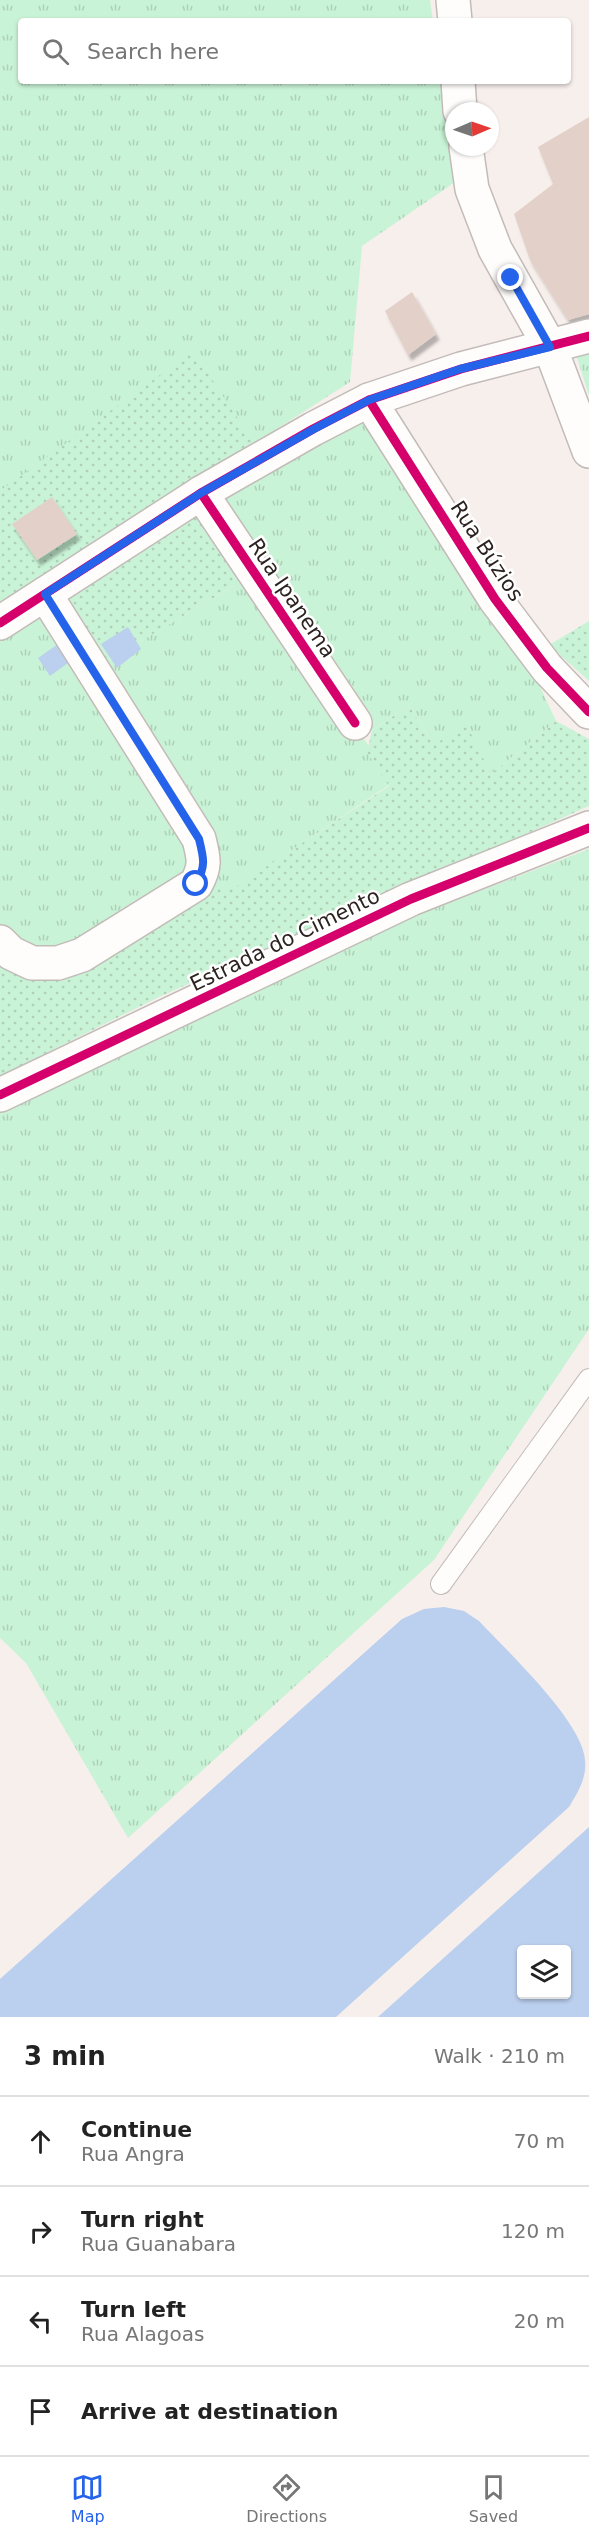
<!DOCTYPE html>
<html lang="en">
<head>
<meta charset="utf-8">
<style>
	:root { --surface:#fff; --page:#f2f2f2; --text:#222; --muted:#767676; --line:#e0e0e0; --accent:#2563eb }
	body { margin:0; font-family:"DejaVu Sans",sans-serif; background:var(--page); color:var(--text) }
	.controls { position:absolute; right:18px; bottom:18px; display:grid; overflow:hidden; border-radius:6px; box-shadow:0 2px 4px #0004 }
	.controls button { width:54px; height:54px; display:grid; place-items:center; padding:0; border:0; border-bottom:2px solid var(--line); background:var(--surface); color:var(--text); font:30px sans-serif }
	.compass { position:absolute; left:445px; top:102px; width:54px; height:54px; border-radius:50%; background:var(--surface); box-shadow:0 2px 4px #0004; rotate:88deg }
	.stop { position:absolute; width:18px; height:18px; margin:-14px; border:4px solid #2563eb; border-radius:50%; background:#fff }
	.stop.end { background:#2563eb; border-color:#fff; box-shadow:0 2px 6px #0008 }
	.list { margin:0; padding:0; list-style:none }
	h2 { display:flex; justify-content:space-between; align-items:center; height:78px; margin:0; padding:0 24px; font-size:26px }
	h2 small { font-size:20px; font-weight:400; color:var(--muted) }
	.list li { display:grid; grid-template-columns:39px 1fr auto; gap:18px; align-items:center; box-sizing:border-box; height:90px; padding:0 24px; border-top:2px solid var(--line) }
	.list b { display:block; font-size:22px; white-space:nowrap }
	.list p { margin:0; font-size:20px; white-space:nowrap; color:var(--muted) }
	.list em { font-size:20px; font-style:normal; color:var(--muted) }
	.icon { flex:none; width:33px; height:33px; fill:none; stroke:currentColor; stroke-width:2; stroke-linecap:round; stroke-linejoin:round }
	.map { position:relative; flex:none; width:589px; height:2017px; overflow:hidden }
	.search { position:absolute; background:var(--surface); box-shadow:0 2px 4px #0004; left:18px; right:18px; top:18px; height:66px; display:flex; align-items:center; gap:15px; box-sizing:border-box; padding:0 21px; border-radius:6px; color:var(--muted); font-size:22px }
	.sheet { height:438px; background:var(--surface) }
	nav { display:flex; justify-content:space-around; align-items:center; box-sizing:border-box; height:84px; border-top:2px solid var(--line); background:var(--surface); font-size:16px; color:var(--muted) }
	nav a { display:grid; justify-items:center; gap:3px }
	nav .on { color:var(--accent) }
	.map>svg:first-child { display:block }
	.grass { fill:url(#grass-tufts) }
	.park { fill:url(#park-dots) }
	.water { fill:#bbcfee; fill-rule:evenodd }
	.building { fill:#e3d1c9; filter:url(#shadow) }
	.lines { fill:none; stroke-linecap:round; stroke-linejoin:round }
	.service-casing { stroke:#c3bbb8; stroke-width:22 }
	.minor-casing { stroke:#c3bbb8; stroke-width:36 }
	.tertiary-casing { stroke:#c3bbb8; stroke-width:36 }
	.service { stroke:#fefdfc; stroke-width:20 }
	.minor { stroke:#fefdfc; stroke-width:33 }
	.tertiary { stroke:#fefdfc; stroke-width:33 }
	.cycleway-casing { stroke:#fff; stroke-width:13 }
	.cycleway { stroke:#d6006c; stroke-width:9 }
	.route { stroke:#2563eb; stroke-width:8 }
	.labels { text-anchor:middle; stroke-width:5; stroke-linejoin:round; paint-order:stroke }
	.street-label { font-size:21px; fill:#2c2320; stroke:#fff }
</style>
</head>
<body>
<div class="map">
<svg width="589" height="2017" viewBox="0 0 589 2017">
	<defs>
		<pattern id="grass-tufts" width="24" height="20" patternUnits="userSpaceOnUse" patternTransform="scale(1.5)"><rect width="24" height="20" fill="#c9f3d6"/><path d="M3 7l-1-3M5 7V3M7 7l1-3M15 17l-1-3M17 17v-4M19 17l1-3" fill="none" stroke="#add0b7"/></pattern>
		<pattern id="park-dots" width="8" height="8" patternUnits="userSpaceOnUse" patternTransform="scale(1.5)"><rect width="8" height="8" fill="#c9f3d6"/><path d="M2 2h.1M6 6h.1" fill="none" stroke="#add0b7" stroke-width="1.8" stroke-linecap="round"/></pattern>
		<filter id="shadow"><feDropShadow dx="3.5" dy="6" stdDeviation="1.5" flood-color="#0004"/></filter>
	</defs>
	<rect width="100%" height="100%" fill="#f7efec"/>
	<g class="grass">
		<path d="M 0,0 L 430,0 L 433,21 L 21,21 L 21,81 L 440,81 L 447,136 L 461,178 L 362,246 L 350,382 L 0,607 Z"/>
		<path d="M 589,341 L 589,396 L 573,345 Z"/>
		<path d="M 368,406 L 537,680 L 556,721 L 491,774 L 434,745 L 409,706 L 372,730 L 361,729 L 210,503 Z"/>
		<path d="M 250,576 L 369,746 L 368,753 L 389,785 L 234,889 L 213,889 L 207,840 L 96,668 Z"/>
		<path d="M 42,605 L 200,871 L 44,960 L 0,932 L 0,633 Z"/>
		<path d="M 589,849 L 589,1329 L 434,1560 L 128,1838 L 26,1663 L 0,1638 L 0,1105 L 428,911 Z"/>
	</g>
	<g class="park">
		<path d="M 193,351 L 258,449 L 0,616 L 0,491 Z"/>
		<path d="M 200,500 L 250,576 L 96,668 L 52,597 Z"/>
		<path d="M 589,621 L 589,681 L 549,645 Z"/>
		<path d="M 409,706 L 434,745 L 466,724 L 491,774 L 556,721 L 589,739 L 589,806 L 159,997 L 0,1076 L 0,953 L 26,977 L 66,979 L 213,889 L 234,888 L 389,786 L 367,752 L 372,730 Z"/>
	</g>
	<g class="water">
		<path d="M 128,627 L 141,649 L 117,668 L 101,644 Z"/>
		<path d="M 61,642 L 72,660 L 50,676 L 38,658 Z"/>
		<path d="M 444,1607 L 464,1611 L 479,1621 C 507,1651 583,1722 585,1760 C 587,1778 578,1792 569,1807 L 336,2017 L 0,2017 L 0,1979 L 402,1619 L 424,1609 Z"/>
		<path d="M 589,1827 L 589,2017 L 378,2017 ZM 522,1950 L 566,1950 L 566,1994 L 522,1994 Z"/>
	</g>
	<g class="building">
		<path d="M 589,117 L 589,314 L 568,320 L 530,260 L 514,214 L 553,184 L 538,147 Z"/>
		<path d="M 412,292 L 436,334 L 408,355 L 385,311 Z"/>
		<path d="M 52,497 L 77,534 L 37,560 L 12,524 Z"/>
	</g>
	<g class="lines">
		<g class="service-casing">
			<path id="service" d="M 441,1584 L 589,1379"/>
		</g>
		<g class="minor-casing">
			<g id="minor">
				<path d="M 453,0 L 455,21"/>
				<path d="M 458,81 L 460,111"/>
				<path d="M 466,147 L 472,189 L 495,249 L 550,347 L 589,451"/>
				<path d="M 369,400 L 495,599 L 547,668 L 589,712"/>
				<path d="M 201,493 L 355,723"/>
				<path d="M 0,623 L 201,493 L 313,429 L 369,400 L 461,369 L 589,336"/>
				<path d="M 0,942 L 11,953 L 32,963 L 58,963 L 82,955 L 196,884 C 206,866 204,859 199,839 L 45,594"/>
			</g>
		</g>
		<g class="tertiary-casing">
			<path id="tertiary" d="M 0,1095 L 411,899 L 589,828"/>
		</g>
		<use href="#service" class="service"/>
		<use href="#minor" class="minor"/>
		<use href="#tertiary" class="tertiary"/>
		<g class="cycleway-casing">
			<g id="cycleway">
				<path d="M 369,400 L 495,599 L 547,668 L 589,712"/>
				<path d="M 201,493 L 355,723"/>
				<path d="M 0,623 L 201,493 L 313,429 L 369,400 L 461,369 L 589,336"/>
				<path d="M 0,1095 L 411,899 L 589,828"/>
			</g>
		</g>
		<use href="#cycleway" class="cycleway"/>
	</g>
	<g class="lines">
		<path class="route" d="M 196,884 C 206,866 204,859 199,839 L 45,594 L 201,493 L 314,429 L 369,400 L 460,369 L 550,347 L 511,278"/>
	</g>
	<g class="labels">
		<g class="street-label">
			<text transform="translate(487 551) rotate(57)" y="7">Rua Búzios</text>
			<text transform="translate(292 598) rotate(56)" y="7">Rua Ipanema</text>
			<text transform="translate(285 940) rotate(-26)" y="7">Estrada do Cimento</text>
		</g>
	</g>
</svg>
<div class="controls">
<button><svg class="icon" aria-label="layers" viewBox="0 0 24 24"><path d="M12 4l9 5-9 5-9-5zM3 14l9 5 9-5"/></svg></button>
</div>
<svg class="compass" viewBox="-18 -18 36 36"><path d="M0-13l5 13h-10z" fill="#e53935"/><path d="M0 13l5-13h-10z" fill="#767676"/></svg>
<div class="stop" style="left:196px;top:884px"></div>
<div class="stop end" style="left:511px;top:278px"></div>
<div class="search"><svg class="icon" aria-label="search" viewBox="0 0 24 24"><circle cx="10" cy="10" r="6"/><path d="M15 15l6 6"/></svg>Search here</div>
</div>
<section class="sheet">
<h2>3 min<small>Walk · 210 m</small></h2>
<ul class="list">
<li><svg class="icon" aria-label="ahead" viewBox="0 0 24 24"><path d="M12 20V5M6 11l6-6 6 6"/></svg><div><b>Continue</b><p>Rua Angra</p></div><em>70 m</em></li>
<li><svg class="icon" aria-label="right" viewBox="0 0 24 24"><path d="M7 20v-9h11M14 6l5 5-5 5"/></svg><div><b>Turn right</b><p>Rua Guanabara</p></div><em>120 m</em></li>
<li><svg class="icon" aria-label="left" viewBox="0 0 24 24"><path d="M17 20v-9H6M10 6l-5 5 5 5"/></svg><div><b>Turn left</b><p>Rua Alagoas</p></div><em>20 m</em></li>
<li><svg class="icon" aria-label="arrive" viewBox="0 0 24 24"><path d="M6 21V4h12l-3 4 3 4H6"/></svg><div><b>Arrive at destination</b></div></li>
</ul>
</section>
<nav>
<a class="on"><svg class="icon" aria-label="map" viewBox="0 0 24 24"><path d="M3 6l6-2 6 2 6-2v14l-6 2-6-2-6 2zM9 4v14M15 6v14"/></svg>Map</a>
<a><svg class="icon" aria-label="directions" viewBox="0 0 24 24"><path d="M12 3l9 9-9 9-9-9zM9 14v-3h6M13 9l2 2-2 2"/></svg>Directions</a>
<a><svg class="icon" aria-label="saved" viewBox="0 0 24 24"><path d="M7 4h10v16l-5-4-5 4z"/></svg>Saved</a>
</nav>
</body>
</html>
